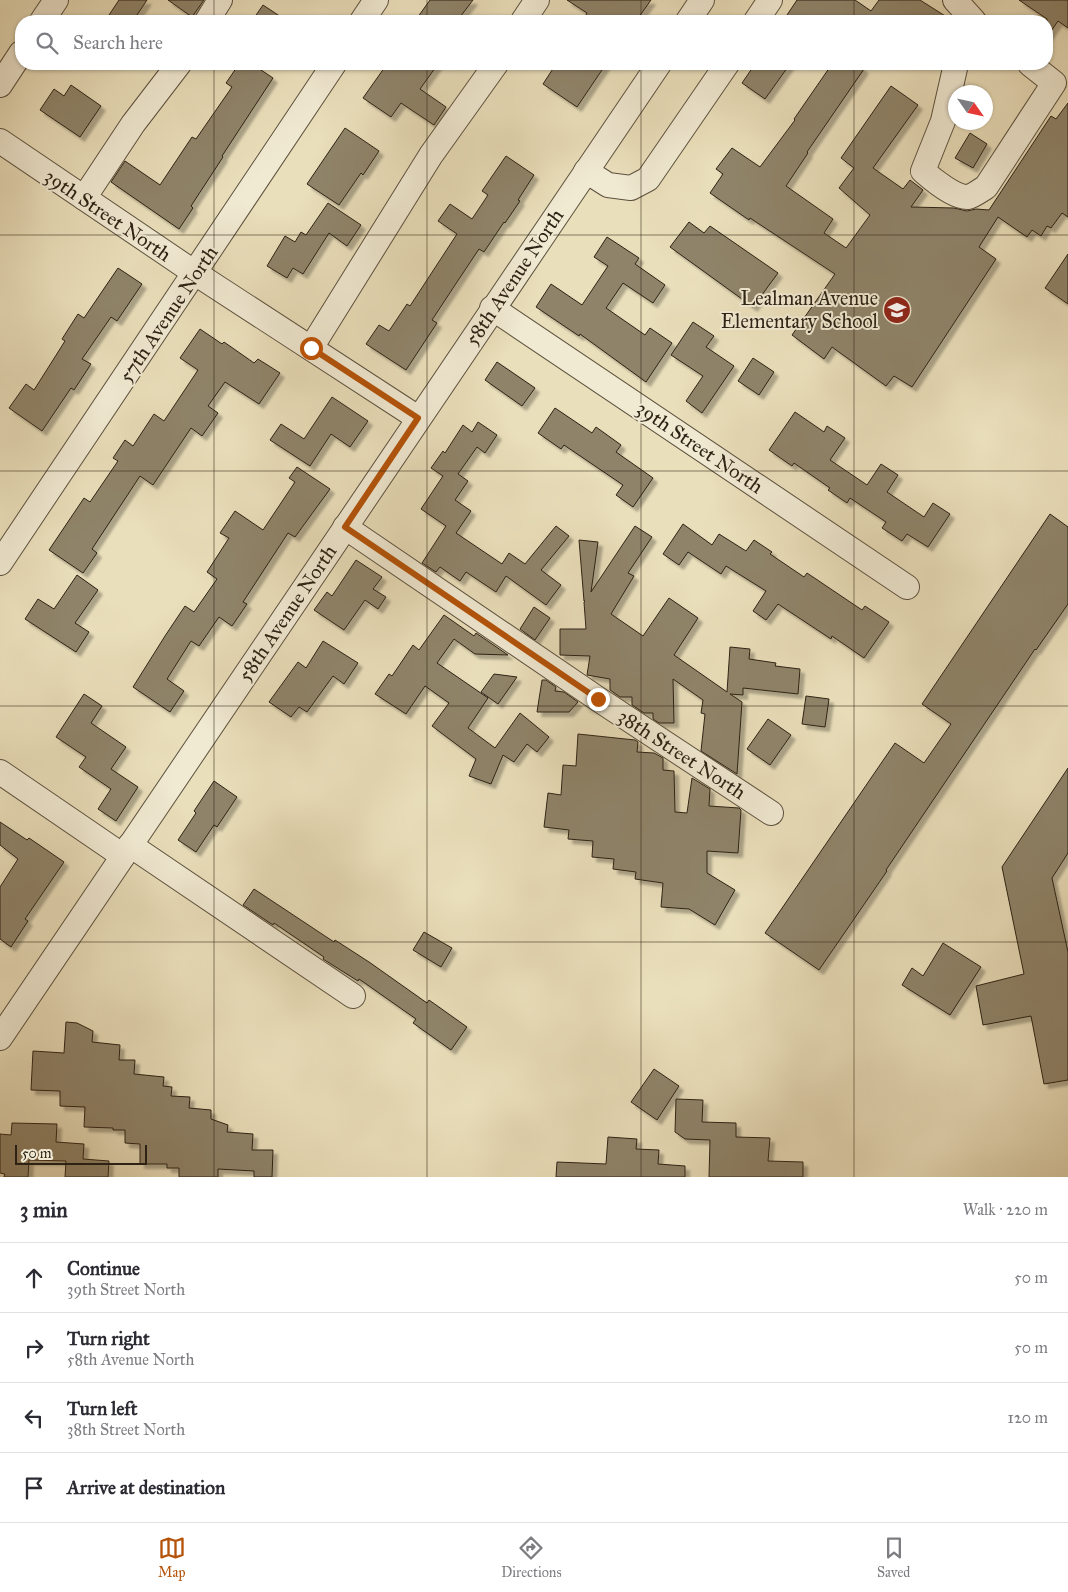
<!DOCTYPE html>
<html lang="en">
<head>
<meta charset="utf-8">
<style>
	:root { --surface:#fff; --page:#f7f7f7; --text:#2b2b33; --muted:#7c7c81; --line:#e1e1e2; --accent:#b45309 }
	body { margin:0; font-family:"IM FELL Great Primer",serif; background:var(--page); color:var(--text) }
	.compass { position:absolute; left:948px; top:85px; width:45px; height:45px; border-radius:50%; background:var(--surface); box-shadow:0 1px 4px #0004; rotate:124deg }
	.scale { position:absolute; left:15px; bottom:12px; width:132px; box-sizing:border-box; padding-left:5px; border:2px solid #2d2214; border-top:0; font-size:14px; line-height:18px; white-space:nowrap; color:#2d2214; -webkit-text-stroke:4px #f1ead3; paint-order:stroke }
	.stop { position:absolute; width:15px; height:15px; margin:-11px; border:4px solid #b45309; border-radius:50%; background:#fff }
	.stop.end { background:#b45309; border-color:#fff; box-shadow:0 1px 5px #0008 }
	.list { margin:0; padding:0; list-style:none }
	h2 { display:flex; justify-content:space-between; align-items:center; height:65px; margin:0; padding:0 20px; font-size:21px }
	h2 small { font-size:16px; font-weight:400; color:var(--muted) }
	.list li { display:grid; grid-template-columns:32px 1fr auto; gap:15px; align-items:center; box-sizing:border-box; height:70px; padding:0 20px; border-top:1px solid var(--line) }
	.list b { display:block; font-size:19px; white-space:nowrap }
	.list p { margin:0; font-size:16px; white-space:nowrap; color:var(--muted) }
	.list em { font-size:16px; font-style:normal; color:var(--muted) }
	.icon { flex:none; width:28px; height:28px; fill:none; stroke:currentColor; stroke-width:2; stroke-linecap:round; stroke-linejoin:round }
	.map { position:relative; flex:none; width:1068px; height:1177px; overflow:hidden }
	.search { position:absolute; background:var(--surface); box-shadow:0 1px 4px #0004; left:15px; right:15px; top:15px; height:55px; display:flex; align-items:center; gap:12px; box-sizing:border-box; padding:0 18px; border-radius:20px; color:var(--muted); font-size:19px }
	.sheet { height:345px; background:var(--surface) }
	nav { display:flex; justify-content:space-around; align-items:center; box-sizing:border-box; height:70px; border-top:1px solid var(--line); background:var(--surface); font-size:14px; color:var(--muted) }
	nav a { display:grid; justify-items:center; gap:2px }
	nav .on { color:var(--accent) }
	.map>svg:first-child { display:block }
	.building { fill:#8f846b; stroke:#2d2214; filter:url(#shadow) }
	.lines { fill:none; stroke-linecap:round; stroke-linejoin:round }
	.minor-casing { stroke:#5c513e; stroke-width:26 }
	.minor { stroke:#f1ead3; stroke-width:24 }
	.route { stroke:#b45309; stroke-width:6 }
	.grid { fill:none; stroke:#2d2214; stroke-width:1; stroke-opacity:0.55 }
	.labels { text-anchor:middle; stroke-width:4; stroke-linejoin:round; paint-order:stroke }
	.street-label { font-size:20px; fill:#2d2214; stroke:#f1ead3 }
	.poi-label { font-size:20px; fill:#2d2214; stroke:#f1ead3; text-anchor:end }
</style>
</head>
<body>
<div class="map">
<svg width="1068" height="1177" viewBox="0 0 1068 1177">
	<defs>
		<filter id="shadow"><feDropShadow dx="4.5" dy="4.5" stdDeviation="1" flood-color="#0004"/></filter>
	</defs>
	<rect width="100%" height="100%" fill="#eadfbb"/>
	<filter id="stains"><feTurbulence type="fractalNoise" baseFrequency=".004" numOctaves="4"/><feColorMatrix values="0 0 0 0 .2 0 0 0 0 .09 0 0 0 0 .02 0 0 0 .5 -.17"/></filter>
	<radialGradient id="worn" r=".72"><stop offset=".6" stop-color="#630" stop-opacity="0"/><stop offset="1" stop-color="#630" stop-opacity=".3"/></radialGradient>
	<g class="building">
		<path d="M 119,0 L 147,0 L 133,21 L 105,21 Z"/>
		<path d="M 168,0 L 204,0 L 192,17 Z"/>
		<path d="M 430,0 L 473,0 L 457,21 L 415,21 Z"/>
		<path d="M 567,0 L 651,0 L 636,21 L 595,21 L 586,15 L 587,13 Z"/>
		<path d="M 797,0 L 855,0 L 871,11 L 879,0 L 920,0 L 953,21 L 783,21 Z"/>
		<path d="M 1019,0 L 1068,0 L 1068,28 L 1058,21 L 1047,37 L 1047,19 Z"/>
		<path d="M 263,5 L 287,21 L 252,21 Z"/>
		<path d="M 239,64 L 252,64 L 273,78 L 222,156 L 223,157 L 191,206 L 193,208 L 179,229 L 111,182 L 125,161 L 160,185 L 192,137 L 196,139 L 232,87 L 226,83 Z"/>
		<path d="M 387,64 L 438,64 L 420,89 L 446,107 L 434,125 L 401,103 L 391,117 L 363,98 Z"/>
		<path d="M 556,64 L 606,64 L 577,107 L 543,84 Z"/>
		<path d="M 755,64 L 790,64 L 765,99 L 742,83 Z"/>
		<path d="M 832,64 L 857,64 L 864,69 L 807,152 L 808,153 L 786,186 L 833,219 L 824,233 L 846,248 L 870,215 L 839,188 L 854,168 L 841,158 L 891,86 L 918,105 L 873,168 L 903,189 L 910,180 L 923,190 L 911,207 L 954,208 L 967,211 L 976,209 L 989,210 L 1051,116 L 1056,119 L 1068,103 L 1068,217 L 1062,213 L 1051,228 L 1047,226 L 1041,236 L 1032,230 L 1027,237 L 998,217 L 979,247 L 996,259 L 912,387 L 894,376 L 886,386 L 832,347 L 824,359 L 792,335 L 835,274 L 750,218 L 749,220 L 710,193 L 723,174 L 716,169 L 732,148 L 760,167 L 795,120 L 794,119 Z"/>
		<path d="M 71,85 L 101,106 L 80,137 L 40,110 L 54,89 L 64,96 Z"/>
		<path d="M 345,128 L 379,151 L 363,175 L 361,173 L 339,205 L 307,184 Z"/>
		<path d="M 970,133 L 987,144 L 973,168 L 955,158 Z"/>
		<path d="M 506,156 L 534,175 L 518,200 L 520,201 L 505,223 L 504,222 L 484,252 L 479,249 L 457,282 L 432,320 L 437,323 L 406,370 L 366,344 L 379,325 L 389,331 L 407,304 L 410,306 L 457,234 L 438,221 L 450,204 L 472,219 L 488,195 L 482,191 Z"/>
		<path d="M 328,203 L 361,225 L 347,246 L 329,233 L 303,274 L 293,268 L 287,278 L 267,266 L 285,236 L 295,242 L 301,232 L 306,235 Z"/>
		<path d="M 689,222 L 704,233 L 710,226 L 778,273 L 753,307 L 670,247 Z"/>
		<path d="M 607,237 L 639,258 L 635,264 L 665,285 L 653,303 L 623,283 L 606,308 L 645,335 L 650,328 L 672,343 L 646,382 L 580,334 L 579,336 L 536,307 L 551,284 L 582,305 L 608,266 L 594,257 Z"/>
		<path d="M 1068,254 L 1068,304 L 1045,288 Z"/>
		<path d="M 118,268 L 142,284 L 117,321 L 111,317 L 82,359 L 91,364 L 74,390 L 71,388 L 42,431 L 9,408 L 26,384 L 34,390 L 65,341 L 62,339 L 78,314 L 84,318 Z"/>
		<path d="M 693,322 L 714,336 L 706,347 L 734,366 L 702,413 L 686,401 L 703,376 L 671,355 Z"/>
		<path d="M 200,329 L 222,344 L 224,342 L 254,363 L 258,359 L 280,373 L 259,404 L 225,382 L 208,406 L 218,413 L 202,436 L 191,428 L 153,485 L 140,476 L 92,549 L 97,553 L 83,573 L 49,550 L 84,498 L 90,502 L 118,461 L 113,458 L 125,440 L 133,446 L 154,414 L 164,421 L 198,370 L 180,358 Z"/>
		<path d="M 753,358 L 774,372 L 759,395 L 738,381 Z"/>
		<path d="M 497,362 L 535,388 L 522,406 L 485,380 Z"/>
		<path d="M 332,397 L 368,421 L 350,447 L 331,434 L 310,466 L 270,440 L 281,424 L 304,439 Z"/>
		<path d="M 555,408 L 592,433 L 596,427 L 621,445 L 616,452 L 653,478 L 633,507 L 616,495 L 623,485 L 564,445 L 561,449 L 538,433 Z"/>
		<path d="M 795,412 L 824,432 L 827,426 L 845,438 L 830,460 L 867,485 L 881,464 L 898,475 L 887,492 L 924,517 L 933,503 L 950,514 L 928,547 L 907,534 L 902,541 L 882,528 L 886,522 L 850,498 L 847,503 L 828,490 L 830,488 L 794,463 L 792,466 L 769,450 Z"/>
		<path d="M 478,422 L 497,435 L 485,453 L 477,447 L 458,474 L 468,481 L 455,500 L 471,511 L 456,533 L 502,564 L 509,553 L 525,564 L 556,526 L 569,536 L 541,570 L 561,585 L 546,605 L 506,576 L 496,592 L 466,572 L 460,581 L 440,567 L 436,572 L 422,563 L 446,526 L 421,509 L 443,476 L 431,468 L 443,451 L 445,453 L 463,425 L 472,432 Z"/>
		<path d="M 297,467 L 330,489 L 295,537 L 288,533 L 243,602 L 247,604 L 232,626 L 219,617 L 199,646 L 191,641 L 167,679 L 184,691 L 170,712 L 133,687 L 165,636 L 185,606 L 194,612 L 217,579 L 207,572 L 229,538 L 220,533 L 235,511 L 263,530 L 295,482 L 289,478 Z"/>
		<path d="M 1050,514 L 1068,527 L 1068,604 L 1036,650 L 1035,649 L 886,870 L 887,871 L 819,970 L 765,933 L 895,743 L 924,763 L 951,724 L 922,704 Z"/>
		<path d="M 683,524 L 712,545 L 719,534 L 746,551 L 754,540 L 772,552 L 770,554 L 804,577 L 807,573 L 862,610 L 865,606 L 889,622 L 864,658 L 832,636 L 831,639 L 778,604 L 766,620 L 753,611 L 766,591 L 726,566 L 721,574 L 688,552 L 679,565 L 663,554 Z"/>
		<path d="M 635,526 L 652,537 L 628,573 L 634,576 L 611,614 L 643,636 L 669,598 L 698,618 L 674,655 L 727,692 L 730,647 L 750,649 L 749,659 L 776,663 L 775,666 L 800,669 L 798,694 L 743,688 L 743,695 L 730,694 L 742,702 L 737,774 L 701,751 L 705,714 L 701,713 L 703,700 L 673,679 L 674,723 L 659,723 L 653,719 L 653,713 L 644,713 L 632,705 L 632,697 L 620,697 L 610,690 L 610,679 L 587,675 L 590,656 L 560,655 L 560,629 L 586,629 L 584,602 L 585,601 L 584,601 L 579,540 L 598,542 L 591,592 Z"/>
		<path d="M 356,560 L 382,577 L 373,589 L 386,597 L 378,609 L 365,600 L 344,630 L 314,610 L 327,592 L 332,596 Z"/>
		<path d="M 77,575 L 98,590 L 75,623 L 89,632 L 76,652 L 25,619 L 38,599 L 54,609 Z"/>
		<path d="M 534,607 L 550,618 L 535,640 L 520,629 Z"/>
		<path d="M 444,615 L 474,636 L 476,633 L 508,655 L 475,654 L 454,639 L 437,663 L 488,698 L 468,728 L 495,748 L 520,713 L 549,737 L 537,752 L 527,744 L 514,762 L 503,755 L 491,784 L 469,776 L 476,759 L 432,726 L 449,703 L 425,686 L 406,714 L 375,694 L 389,674 L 392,676 L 413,645 L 419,650 Z"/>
		<path d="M 323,641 L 358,663 L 344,684 L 333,676 L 307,712 L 299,707 L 291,717 L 269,702 L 298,662 L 306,668 Z"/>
		<path d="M 494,674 L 517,677 L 498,704 L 481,692 Z"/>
		<path d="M 542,680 L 546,680 L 556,687 L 555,691 L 564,692 L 578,702 L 569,712 L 537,712 Z"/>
		<path d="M 84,694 L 102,706 L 91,723 L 126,747 L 111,769 L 138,787 L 116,821 L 98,809 L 111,789 L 79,767 L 86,757 L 56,737 Z"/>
		<path d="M 806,696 L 829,699 L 825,727 L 802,724 Z"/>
		<path d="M 768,719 L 791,735 L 770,765 L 747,749 Z"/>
		<path d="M 578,734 L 635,740 L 638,742 L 637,752 L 654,753 L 663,758 L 663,770 L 674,771 L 675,812 L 687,813 L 692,778 L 710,789 L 709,806 L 739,808 L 741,810 L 738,853 L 707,851 L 707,873 L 735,890 L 715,925 L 689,909 L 661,907 L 663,883 L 635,879 L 636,872 L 613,869 L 614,859 L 592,857 L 593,841 L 568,839 L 569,830 L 544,827 L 548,793 L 561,795 L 563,765 L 576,766 Z"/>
		<path d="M 1068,768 L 1068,853 L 1052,878 L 1068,952 L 1068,1080 L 1044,1084 L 1031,1016 L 983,1025 L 976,986 L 1024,974 L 1002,867 Z"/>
		<path d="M 214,781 L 237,797 L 217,827 L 214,825 L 196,852 L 178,840 L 196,813 L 194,811 Z"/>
		<path d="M 0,822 L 27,840 L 29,838 L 64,862 L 25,919 L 28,921 L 11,947 L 0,939 L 0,887 L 18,859 L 0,845 Z"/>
		<path d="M 254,889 L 334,942 L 335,940 L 369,962 L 427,1003 L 429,1000 L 467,1027 L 451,1050 L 413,1023 L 416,1019 L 359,979 L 358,981 L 323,959 L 324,957 L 274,923 L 273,925 L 243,905 Z"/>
		<path d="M 424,932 L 452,948 L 441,967 L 413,950 Z"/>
		<path d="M 943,943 L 981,967 L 950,1015 L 902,985 L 912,968 L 923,976 Z"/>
		<path d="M 66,1022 L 77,1023 L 93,1031 L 92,1042 L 120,1045 L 119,1060 L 135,1060 L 134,1074 L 164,1077 L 163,1086 L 172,1087 L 171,1096 L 190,1097 L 189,1108 L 211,1110 L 211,1119 L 228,1125 L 227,1132 L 253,1134 L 252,1150 L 273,1150 L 272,1177 L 254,1177 L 254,1171 L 218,1169 L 218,1177 L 179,1177 L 179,1168 L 167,1168 L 167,1164 L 140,1164 L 140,1144 L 125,1143 L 125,1130 L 113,1130 L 113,1128 L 84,1127 L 85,1107 L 60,1106 L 60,1091 L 31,1090 L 33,1051 L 64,1053 Z"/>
		<path d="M 654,1069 L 679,1086 L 657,1120 L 631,1102 Z"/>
		<path d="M 676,1099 L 703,1100 L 702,1122 L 736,1123 L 736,1137 L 770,1138 L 768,1161 L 803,1162 L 803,1177 L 709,1177 L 710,1140 L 685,1139 L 675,1132 Z"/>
		<path d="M 12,1123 L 57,1124 L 56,1142 L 84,1144 L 83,1159 L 109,1161 L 108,1177 L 65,1177 L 66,1161 L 29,1160 L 28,1177 L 4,1177 L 5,1174 L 0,1173 L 0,1134 L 11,1135 Z"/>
		<path d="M 608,1137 L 637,1139 L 636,1149 L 659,1150 L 658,1164 L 685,1166 L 685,1177 L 556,1177 L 557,1162 L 606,1164 Z"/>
	</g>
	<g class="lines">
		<g class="minor-casing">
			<g id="minor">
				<path d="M 955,0 L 974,21"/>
				<path d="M 42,21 L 56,0"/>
				<path d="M 207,21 L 220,0"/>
				<path d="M 362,21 L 376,0"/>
				<path d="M 523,21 L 537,0"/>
				<path d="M 688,21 L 702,0"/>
				<path d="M 756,21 L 770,0"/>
				<path d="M 956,64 L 943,121 L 923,171 C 932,179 955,198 968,197 C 973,196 981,190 986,187 L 1054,83 L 1030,64"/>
				<path d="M 0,85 L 21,53"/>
				<path d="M 0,141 L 195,273 L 418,418"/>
				<path d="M 586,171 L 608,185 L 631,188 L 648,179 L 727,64"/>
				<path d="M 84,198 L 133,124 L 179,64"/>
				<path d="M 492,308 L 907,587"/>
				<path d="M 311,348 L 431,155 L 496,64"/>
				<path d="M 345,527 L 598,699 L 771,813"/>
				<path d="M 0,563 L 334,64"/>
				<path d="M 0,772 L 123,856"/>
				<path d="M 130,845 L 353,996"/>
				<path d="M 0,1038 L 659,64"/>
			</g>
		</g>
		<use href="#minor" class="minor"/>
	</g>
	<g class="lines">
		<path class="route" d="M 311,348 L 418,418 L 345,527 L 598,699"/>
	</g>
	<path class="grid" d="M 214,0 L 214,21M 427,0 L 427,21M 641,0 L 641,21M 854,0 L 854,21M 214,64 L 214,1177M 427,64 L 427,1177M 641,64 L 641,1177M 854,64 L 854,1177M 0,235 L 1068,235M 0,471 L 1068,471M 0,706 L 1068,706M 0,942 L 1068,942"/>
	<defs>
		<g id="school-disc" transform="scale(1.4375)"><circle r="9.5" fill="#8f2418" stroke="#f1ead3"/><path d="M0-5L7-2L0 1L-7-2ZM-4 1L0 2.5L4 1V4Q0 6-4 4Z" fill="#fff"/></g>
	</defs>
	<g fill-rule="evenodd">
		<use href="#school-disc" x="897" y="310"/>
	</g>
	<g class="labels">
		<g class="street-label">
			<text transform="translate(108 215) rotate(34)" y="7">39th Street North</text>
			<text transform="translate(514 277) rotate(-56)" y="7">58th Avenue North</text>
			<text transform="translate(168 314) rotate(-56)" y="7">57th Avenue North</text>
			<text transform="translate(700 447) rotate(34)" y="7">39th Street North</text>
			<text transform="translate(287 613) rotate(-56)" y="7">58th Avenue North</text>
			<text transform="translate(682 754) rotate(33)" y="7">38th Street North</text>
		</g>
		<g class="poi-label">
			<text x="878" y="305">Lealman Avenue<tspan x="878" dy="23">Elementary School</tspan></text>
		</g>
	</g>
	<rect width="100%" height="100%" filter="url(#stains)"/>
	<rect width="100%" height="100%" fill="url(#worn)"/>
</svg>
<svg class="compass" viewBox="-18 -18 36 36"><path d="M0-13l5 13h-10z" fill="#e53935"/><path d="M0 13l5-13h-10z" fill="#7c7c81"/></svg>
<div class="scale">50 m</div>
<div class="stop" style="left:311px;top:348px"></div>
<div class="stop end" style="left:598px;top:699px"></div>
<div class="search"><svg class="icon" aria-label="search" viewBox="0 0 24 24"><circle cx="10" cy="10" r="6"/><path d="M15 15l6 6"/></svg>Search here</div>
</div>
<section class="sheet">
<h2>3 min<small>Walk · 220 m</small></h2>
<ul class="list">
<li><svg class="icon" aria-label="ahead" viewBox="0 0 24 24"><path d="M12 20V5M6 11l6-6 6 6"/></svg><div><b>Continue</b><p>39th Street North</p></div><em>50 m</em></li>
<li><svg class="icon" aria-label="right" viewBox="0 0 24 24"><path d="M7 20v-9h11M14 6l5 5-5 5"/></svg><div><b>Turn right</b><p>58th Avenue North</p></div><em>50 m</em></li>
<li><svg class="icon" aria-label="left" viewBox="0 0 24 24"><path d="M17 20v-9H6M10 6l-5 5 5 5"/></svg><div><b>Turn left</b><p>38th Street North</p></div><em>120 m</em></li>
<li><svg class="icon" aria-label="arrive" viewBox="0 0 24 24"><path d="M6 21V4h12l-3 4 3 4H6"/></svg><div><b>Arrive at destination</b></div></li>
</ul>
</section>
<nav>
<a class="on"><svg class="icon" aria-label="map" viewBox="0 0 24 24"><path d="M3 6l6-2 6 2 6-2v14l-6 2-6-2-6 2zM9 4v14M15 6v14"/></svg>Map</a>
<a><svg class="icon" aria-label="directions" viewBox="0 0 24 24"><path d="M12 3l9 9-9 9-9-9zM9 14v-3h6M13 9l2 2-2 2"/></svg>Directions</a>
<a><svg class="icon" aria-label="saved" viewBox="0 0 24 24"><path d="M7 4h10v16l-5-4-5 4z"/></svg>Saved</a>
</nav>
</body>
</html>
